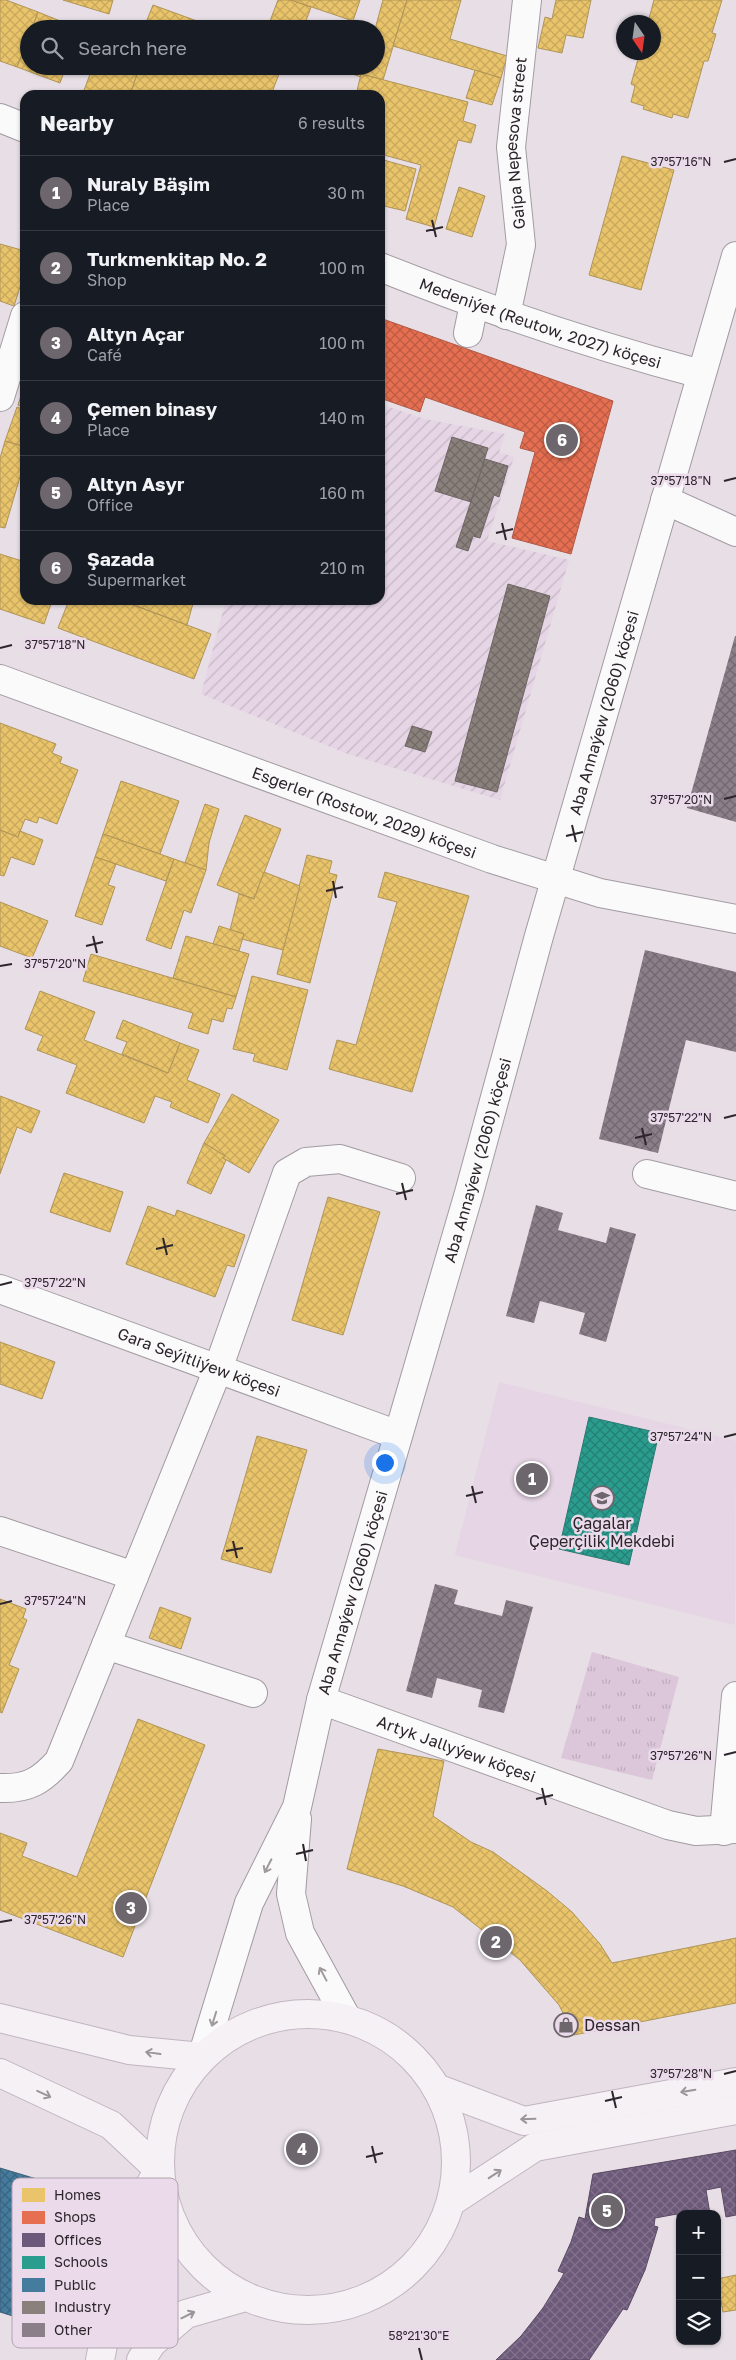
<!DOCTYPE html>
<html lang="en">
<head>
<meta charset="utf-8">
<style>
	:root { --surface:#171b24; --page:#242831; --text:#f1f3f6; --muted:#9ea1a6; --line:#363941; --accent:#6d666c }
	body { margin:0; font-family:"Golos Text",sans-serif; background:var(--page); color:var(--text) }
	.controls { position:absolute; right:15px; bottom:15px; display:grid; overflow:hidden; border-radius:10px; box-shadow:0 1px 4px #0004 }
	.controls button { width:45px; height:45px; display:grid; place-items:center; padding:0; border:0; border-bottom:1px solid var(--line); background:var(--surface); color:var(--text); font:25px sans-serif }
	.compass { position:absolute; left:616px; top:15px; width:45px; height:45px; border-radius:50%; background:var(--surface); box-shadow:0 1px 4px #0004; rotate:167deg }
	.you { position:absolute; left:384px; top:1462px; width:18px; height:18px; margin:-12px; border:4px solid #fff; border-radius:50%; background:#1a73e8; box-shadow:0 0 0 8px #1a73e833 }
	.badge { display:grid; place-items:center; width:32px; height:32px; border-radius:50%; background:var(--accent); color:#fff; font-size:16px; font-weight:700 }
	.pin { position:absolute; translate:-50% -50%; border:2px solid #fff; box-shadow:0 1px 5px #0006 }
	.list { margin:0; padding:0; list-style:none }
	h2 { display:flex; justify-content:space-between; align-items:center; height:65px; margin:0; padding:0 20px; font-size:21px }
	h2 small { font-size:16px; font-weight:400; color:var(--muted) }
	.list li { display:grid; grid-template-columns:32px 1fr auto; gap:15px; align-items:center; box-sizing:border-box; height:75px; padding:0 20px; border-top:1px solid var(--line) }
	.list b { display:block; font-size:19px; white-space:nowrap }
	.list p { margin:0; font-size:16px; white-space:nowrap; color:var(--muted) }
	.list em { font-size:16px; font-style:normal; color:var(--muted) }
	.icon { flex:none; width:28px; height:28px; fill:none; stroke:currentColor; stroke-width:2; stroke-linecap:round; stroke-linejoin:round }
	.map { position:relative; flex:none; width:736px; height:2360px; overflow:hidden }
	.search { position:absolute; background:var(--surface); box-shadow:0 1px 4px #0004; left:20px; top:20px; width:365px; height:55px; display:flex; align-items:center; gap:12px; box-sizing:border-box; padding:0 18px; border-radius:28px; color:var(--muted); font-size:19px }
	.panel { position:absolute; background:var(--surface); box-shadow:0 1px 4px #0004; left:20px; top:90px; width:365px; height:515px; border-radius:15px }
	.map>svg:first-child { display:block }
	.built { fill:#e6d5e5 }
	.industrial { fill:url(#industrial-furrows) }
	.park { fill:url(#park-tufts) }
	.homes { fill:url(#homes-cross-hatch); stroke:#b09457 }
	.shops { fill:url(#shops-cross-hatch); stroke:#af5946 }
	.offices { fill:url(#offices-cross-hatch); stroke:#5a4962 }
	.schools { fill:url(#schools-cross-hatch); stroke:#2b7971 }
	.public { fill:url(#public-cross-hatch); stroke:#3e617b }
	.industry { fill:url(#industry-cross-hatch); stroke:#6e6564 }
	.building { fill:url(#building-cross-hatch) }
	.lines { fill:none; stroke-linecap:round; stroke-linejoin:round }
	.minor-casing { stroke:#a29ba1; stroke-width:30 }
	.major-casing { stroke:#c2b5c1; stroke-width:30 }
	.minor { stroke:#fbfafb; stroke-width:28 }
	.major { stroke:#f5f1f5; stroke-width:28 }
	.oneway { stroke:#9e9a9d }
	.oneway2 { stroke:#9b959a }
	.ticks { fill:none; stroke:#2c252b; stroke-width:2 }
	.labels { text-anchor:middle; stroke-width:5; stroke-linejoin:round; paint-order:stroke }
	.street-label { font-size:16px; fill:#2c252b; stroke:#ebdaea }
	.poi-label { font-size:16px; fill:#2c252b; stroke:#ebdaea }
	.key { fill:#ebdaea; stroke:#b2a4b1; stroke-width:1 }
	.key-label { font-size:14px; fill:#2c252b }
	.ticks-label { font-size:12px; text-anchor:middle; fill:#2c252b; stroke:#ebdaea; stroke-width:5; stroke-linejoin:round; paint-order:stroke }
</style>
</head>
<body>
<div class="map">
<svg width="736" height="2360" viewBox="0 0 736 2360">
	<defs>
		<pattern id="industrial-furrows" width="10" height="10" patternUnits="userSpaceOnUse" patternTransform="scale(1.25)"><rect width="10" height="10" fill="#e6d5e5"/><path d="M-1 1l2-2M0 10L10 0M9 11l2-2" fill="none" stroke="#c5b7c5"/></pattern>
		<pattern id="park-tufts" width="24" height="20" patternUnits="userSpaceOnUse" patternTransform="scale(1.25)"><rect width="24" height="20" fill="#dcc7da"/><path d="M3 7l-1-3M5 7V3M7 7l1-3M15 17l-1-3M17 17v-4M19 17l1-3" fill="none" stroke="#bdabbb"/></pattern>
		<pattern id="homes-cross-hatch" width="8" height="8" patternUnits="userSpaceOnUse" patternTransform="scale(1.25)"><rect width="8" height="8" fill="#e9c46a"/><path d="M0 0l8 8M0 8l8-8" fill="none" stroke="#c8a85c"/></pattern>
		<pattern id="shops-cross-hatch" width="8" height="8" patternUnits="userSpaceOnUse" patternTransform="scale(1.25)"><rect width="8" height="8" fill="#e76f51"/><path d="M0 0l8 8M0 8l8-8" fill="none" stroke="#bb5b43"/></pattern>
		<pattern id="offices-cross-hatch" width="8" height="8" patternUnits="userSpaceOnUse" patternTransform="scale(1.25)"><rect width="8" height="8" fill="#6d597a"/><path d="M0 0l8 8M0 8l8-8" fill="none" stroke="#82728b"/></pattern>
		<pattern id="schools-cross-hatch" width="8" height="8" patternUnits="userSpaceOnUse" patternTransform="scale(1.25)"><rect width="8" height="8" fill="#2a9d8f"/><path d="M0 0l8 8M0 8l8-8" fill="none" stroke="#248075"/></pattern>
		<pattern id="public-cross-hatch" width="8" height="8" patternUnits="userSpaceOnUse" patternTransform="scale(1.25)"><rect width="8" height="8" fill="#457b9d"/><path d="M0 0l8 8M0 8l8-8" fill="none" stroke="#3a6580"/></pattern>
		<pattern id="industry-cross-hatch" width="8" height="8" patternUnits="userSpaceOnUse" patternTransform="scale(1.25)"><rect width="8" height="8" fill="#8a817c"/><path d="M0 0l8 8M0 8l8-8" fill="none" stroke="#716966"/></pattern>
		<pattern id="building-cross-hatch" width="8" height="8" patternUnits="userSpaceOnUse" patternTransform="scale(1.25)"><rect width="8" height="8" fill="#8b7f8a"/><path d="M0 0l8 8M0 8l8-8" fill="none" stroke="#726871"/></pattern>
	</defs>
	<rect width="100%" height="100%" fill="#e7dee6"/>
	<path class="built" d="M 499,1382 L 736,1441 L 735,1625 L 455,1555 Z"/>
	<path class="industrial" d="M 380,404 L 425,419 L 505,434 L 499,452 L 514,457 L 487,541 L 569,560 L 500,800 L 348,754 L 201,694 L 226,600 L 380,600 Z"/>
	<path class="park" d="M 592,1652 L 679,1677 L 652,1780 L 561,1758 Z"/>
	<g class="homes">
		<path d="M 0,0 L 6,0 L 38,12 L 32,29 L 29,29 L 29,37 L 17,67 L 0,61 Z"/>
		<path d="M 63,0 L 113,0 L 109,14 Z"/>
		<path d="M 278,0 L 291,0 L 311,7 L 303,29 L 267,29 Z"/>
		<path d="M 291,0 L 360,0 L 353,21 Z"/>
		<path d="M 383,0 L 407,0 L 383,80 L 361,74 L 364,66 L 376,66 L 375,29 Z"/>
		<path d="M 407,0 L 461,0 L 450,39 L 507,56 L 501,78 L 393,46 Z"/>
		<path d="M 556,0 L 591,0 L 583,38 L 566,35 L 562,53 L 538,48 L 545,17 L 552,19 Z"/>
		<path d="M 654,0 L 722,0 L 712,33 L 716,34 L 708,61 L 704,61 L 688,118 L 673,114 L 672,118 L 643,109 L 644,106 L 631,102 L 635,86 L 631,84 L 640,52 L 654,52 L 654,22 L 648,22 Z"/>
		<path d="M 153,5 L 219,29 L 149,29 L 151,21 L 147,20 Z"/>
		<path d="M 38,12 L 80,29 L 32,29 Z"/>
		<path d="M 29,37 L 29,66 L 66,66 L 60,83 L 17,67 Z"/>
		<path d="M 93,66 L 122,66 L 138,72 L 130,95 L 83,93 Z"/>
		<path d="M 140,66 L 282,66 L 271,95 L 130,95 Z"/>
		<path d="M 330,66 L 364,66 L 361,77 Z"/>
		<path d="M 475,70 L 501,78 L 492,105 L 466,98 Z"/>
		<path d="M 361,74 L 468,102 L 463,121 L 476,125 L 471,143 L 458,140 L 434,227 L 406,219 L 421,165 L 380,154 L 380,95 L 356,95 Z"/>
		<path d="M 622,156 L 674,170 L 641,290 L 589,275 Z"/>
		<path d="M 380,159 L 416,169 L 405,211 L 380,205 Z"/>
		<path d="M 459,187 L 485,196 L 472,237 L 446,229 Z"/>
		<path d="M 0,244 L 25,251 L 25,271 L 14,306 L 0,301 Z"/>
		<path d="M 25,384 L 25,407 L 18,405 Z"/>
		<path d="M 17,407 L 25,410 L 25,447 L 5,441 Z"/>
		<path d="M 5,441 L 25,447 L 25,460 L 5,528 L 0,527 L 0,458 Z"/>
		<path d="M 0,554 L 25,562 L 25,600 L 52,601 L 44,624 L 0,609 Z"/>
		<path d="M 69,600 L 120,600 L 211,634 L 194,679 L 58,628 Z"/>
		<path d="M 121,600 L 194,600 L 187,625 Z"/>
		<path d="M 0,723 L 56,744 L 52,753 L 62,757 L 60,763 L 78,770 L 57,824 L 39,817 L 37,823 L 25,819 L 18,837 L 0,830 Z"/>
		<path d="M 121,781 L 179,801 L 160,854 L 103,834 Z"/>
		<path d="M 205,804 L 219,809 L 209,843 L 206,870 L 185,863 Z"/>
		<path d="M 245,815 L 281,829 L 254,899 L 217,885 Z"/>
		<path d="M 0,830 L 18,837 L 20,831 L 43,840 L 34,865 L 11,857 L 4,876 L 0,875 Z"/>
		<path d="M 103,834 L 174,859 L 166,881 L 95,857 Z"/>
		<path d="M 307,855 L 332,861 L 329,873 L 337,875 L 310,983 L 277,974 Z"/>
		<path d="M 95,857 L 116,864 L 108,885 L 115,887 L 102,925 L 75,916 Z"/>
		<path d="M 174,859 L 206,870 L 191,913 L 184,910 L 171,949 L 146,940 Z"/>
		<path d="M 264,872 L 300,886 L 283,950 L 242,939 L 244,934 L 230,930 L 239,894 L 254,899 Z"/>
		<path d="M 385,872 L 469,896 L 412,1092 L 329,1069 L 337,1040 L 356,1045 L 397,902 L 378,897 Z"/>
		<path d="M 0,902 L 48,921 L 32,958 L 0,946 Z"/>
		<path d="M 219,926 L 244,934 L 239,951 L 213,944 Z"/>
		<path d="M 186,936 L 249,954 L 236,997 L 173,978 Z"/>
		<path d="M 91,954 L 236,997 L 232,1009 L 227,1008 L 223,1022 L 212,1019 L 208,1034 L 188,1028 L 193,1013 L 83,981 Z"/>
		<path d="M 252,976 L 308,990 L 287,1070 L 253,1061 L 255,1054 L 233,1049 Z"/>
		<path d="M 40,991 L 95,1012 L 84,1040 L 168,1073 L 180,1043 L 199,1050 L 187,1080 L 220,1094 L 208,1123 L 170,1107 L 172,1102 L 155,1096 L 144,1123 L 66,1093 L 77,1065 L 37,1050 L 43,1036 L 25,1029 Z"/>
		<path d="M 123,1020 L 180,1043 L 168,1073 L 122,1054 L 127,1042 L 116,1038 Z"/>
		<path d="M 232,1094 L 279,1120 L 249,1173 L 223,1158 L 225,1156 L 204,1143 Z"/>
		<path d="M 0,1096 L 40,1111 L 31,1133 L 17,1127 L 0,1174 Z"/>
		<path d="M 204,1143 L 225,1156 L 223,1158 L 226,1160 L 211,1194 L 187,1183 Z"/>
		<path d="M 64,1173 L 123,1192 L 110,1232 L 50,1212 Z"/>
		<path d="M 328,1197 L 380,1212 L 343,1335 L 292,1320 Z"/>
		<path d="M 148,1206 L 175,1216 L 177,1210 L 245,1235 L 234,1267 L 227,1265 L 215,1297 L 126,1264 Z"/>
		<path d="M 0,1342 L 55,1362 L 42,1399 L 0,1384 Z"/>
		<path d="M 257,1436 L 307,1450 L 271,1573 L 221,1559 Z"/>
		<path d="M 0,1599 L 26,1609 L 23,1618 L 27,1620 L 9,1665 L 19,1669 L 2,1713 L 0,1712 Z"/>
		<path d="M 160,1607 L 191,1618 L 181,1649 L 149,1638 Z"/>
		<path d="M 138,1719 L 205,1745 L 123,1957 L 0,1910 L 0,1833 L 27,1843 L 22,1856 L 77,1877 Z"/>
		<path d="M 378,1749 L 444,1761 L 433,1816 L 471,1842 L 493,1852 L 547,1891 L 572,1912 L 600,1944 L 612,1963 L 736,1938 L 736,2003 L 574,2035 L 559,2005 L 520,1960 L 453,1907 L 403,1886 L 347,1869 Z"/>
		<path d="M 736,2275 L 736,2310 L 723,2312 L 717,2279 Z"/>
	</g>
	<path class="shops" d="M 380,318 L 613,401 L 571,554 L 512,538 L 535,452 L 520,448 L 525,432 L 425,397 L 420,412 L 380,398 Z"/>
	<path class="offices" d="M 736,2150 L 736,2215 L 726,2217 L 721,2187 L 706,2190 L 710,2214 L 680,2214 L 678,2226 L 677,2214 L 655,2218 L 654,2226 L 658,2227 L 645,2270 L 627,2310 L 623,2309 L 589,2360 L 496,2360 L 521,2336 L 543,2308 L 562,2277 L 564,2273 L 558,2271 L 571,2242 L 579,2217 L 585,2219 L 593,2174 Z"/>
	<path class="schools" d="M 589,1417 L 659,1433 L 629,1565 L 559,1549 Z"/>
	<path class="public" d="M 0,2168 L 60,2186 L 19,2318 L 0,2312 Z"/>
	<g class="industry">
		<path d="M 452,437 L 488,448 L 471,502 L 435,491 Z"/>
		<path d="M 485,459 L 508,466 L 499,497 L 494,495 L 480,538 L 473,536 L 468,551 L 456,547 Z"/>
		<path d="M 508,584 L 550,596 L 497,792 L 455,781 Z"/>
		<path d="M 412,726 L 432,732 L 425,752 L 405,746 Z"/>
	</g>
	<g class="building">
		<path d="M 735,636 L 736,636 L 736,822 L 687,808 Z"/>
		<path d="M 645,950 L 736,972 L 736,1052 L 686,1040 L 658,1153 L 599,1139 Z"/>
		<path d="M 536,1205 L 563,1213 L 558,1230 L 606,1243 L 610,1227 L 636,1234 L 606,1342 L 579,1334 L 585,1313 L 540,1301 L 534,1323 L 506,1316 Z"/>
		<path d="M 435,1584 L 458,1590 L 454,1604 L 502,1616 L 506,1600 L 533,1607 L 504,1713 L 478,1707 L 482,1690 L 437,1678 L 432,1698 L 406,1691 Z"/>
	</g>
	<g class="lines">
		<g class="minor-casing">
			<g id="minor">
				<path d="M 0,118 L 25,128"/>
				<path id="s1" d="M 380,267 C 485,309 592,345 701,374"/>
				<path id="s2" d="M 506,315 L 521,245 L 511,147 L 527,0"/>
				<path d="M 468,333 L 474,304"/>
				<path d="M 0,397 L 25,316"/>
				<path d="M 665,500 L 736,532"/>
				<path id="s3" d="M 0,679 L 492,859 L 600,893 L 736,919"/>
				<path d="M 647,1174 L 736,1196"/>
				<path id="s4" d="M 0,1289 L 398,1435"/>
				<path d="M 0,1531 L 134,1576"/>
				<path d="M 106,1645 L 253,1693"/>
				<path id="s5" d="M 321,1700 L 668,1825 L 696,1831 L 736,1829"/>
				<path d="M 0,1788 C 28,1789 41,1781 59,1761 L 218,1369 L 287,1173 L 306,1162 L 340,1159 L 401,1178"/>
				<path d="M 297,1819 L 291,1894 L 300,1933 L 346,2017"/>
				<path d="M 724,1831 L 736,1696"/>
				<path id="s6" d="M 202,2057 L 249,1903 L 297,1807 L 321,1700 L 469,1193 L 539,936 L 736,256"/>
			</g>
		</g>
		<g class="major-casing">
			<g id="major">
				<circle cx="308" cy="2162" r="148"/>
				<path d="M 0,2018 L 129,2050 L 202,2057"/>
				<path d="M 0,2073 L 111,2125 L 159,2170 L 128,2221 L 100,2360"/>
				<path d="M 439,2089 L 524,2121 L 736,2082"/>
				<path d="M 454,2200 L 535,2147 L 736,2110"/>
				<path d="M 141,2360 L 152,2343 L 186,2314 L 245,2297"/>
			</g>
		</g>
		<use href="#minor" class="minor"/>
		<use href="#major" class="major"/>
	</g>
	<defs><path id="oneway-shaft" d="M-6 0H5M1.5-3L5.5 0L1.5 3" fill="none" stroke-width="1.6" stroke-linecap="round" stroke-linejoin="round" transform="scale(1.25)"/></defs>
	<g class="oneway">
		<use href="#oneway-shaft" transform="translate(268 1866) rotate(117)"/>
		<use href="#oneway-shaft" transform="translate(323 1974) rotate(-118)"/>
		<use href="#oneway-shaft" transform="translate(214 2019) rotate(107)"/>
	</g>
	<g class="oneway2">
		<use href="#oneway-shaft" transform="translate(153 2053) rotate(-172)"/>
		<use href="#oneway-shaft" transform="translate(688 2091) rotate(170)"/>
		<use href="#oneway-shaft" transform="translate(44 2094) rotate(25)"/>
		<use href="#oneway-shaft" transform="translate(528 2119) rotate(178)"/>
		<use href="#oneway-shaft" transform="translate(495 2174) rotate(-33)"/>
		<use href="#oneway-shaft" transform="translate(188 2315) rotate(-26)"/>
	</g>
	<path class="ticks" d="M 724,162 L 736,159M 432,220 L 436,237M 426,231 L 443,227M 724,481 L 736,478M 502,523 L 506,540M 496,533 L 513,529M 0,648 L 12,645M 724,799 L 736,796M 572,825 L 576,842M 566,836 L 583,832M 333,881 L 336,898M 326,891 L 343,887M 93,936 L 97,953M 86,946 L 103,942M 0,966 L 12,964M 724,1118 L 736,1115M 642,1128 L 646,1145M 635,1138 L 652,1134M 402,1183 L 406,1200M 396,1194 L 413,1190M 163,1238 L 167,1255M 156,1249 L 173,1245M 0,1285 L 12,1282M 724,1437 L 736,1434M 472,1486 L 476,1503M 466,1496 L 483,1492M 233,1541 L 237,1558M 226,1551 L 243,1548M 0,1604 L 12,1601M 724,1755 L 736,1752M 542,1788 L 546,1805M 536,1799 L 553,1795M 303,1844 L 306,1861M 296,1854 L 313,1850M 0,1922 L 12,1920M 724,2074 L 736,2071M 612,2091 L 616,2108M 605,2101 L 622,2097M 372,2146 L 376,2163M 366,2157 L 383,2153M 419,2348 L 422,2360"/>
	<defs>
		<g id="school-ring" transform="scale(1.25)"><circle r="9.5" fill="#ebdaea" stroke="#6d666c" stroke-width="1.5"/><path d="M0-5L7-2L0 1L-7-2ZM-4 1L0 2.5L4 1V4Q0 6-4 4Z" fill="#6d666c"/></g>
		<g id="shop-ring" transform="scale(1.25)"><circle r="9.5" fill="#ebdaea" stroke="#6d666c" stroke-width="1.5"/><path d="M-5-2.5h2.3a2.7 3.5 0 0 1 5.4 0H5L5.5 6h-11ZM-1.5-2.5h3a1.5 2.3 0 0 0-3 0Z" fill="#6d666c"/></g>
	</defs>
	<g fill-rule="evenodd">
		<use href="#school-ring" x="602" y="1498"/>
		<use href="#shop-ring" x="566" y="2025"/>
	</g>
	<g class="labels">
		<g class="street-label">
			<text dy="6" stroke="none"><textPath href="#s2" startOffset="174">Gaipa Nepesova street</textPath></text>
			<text dy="6" stroke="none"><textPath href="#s1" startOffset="170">Medeniýet (Reutow, 2027) köçesi</textPath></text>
			<text dy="6" stroke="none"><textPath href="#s6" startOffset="1405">Aba Annaýew (2060) köçesi</textPath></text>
			<text dy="6" stroke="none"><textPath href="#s3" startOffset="388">Esgerler (Rostow, 2029) köçesi</textPath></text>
			<text dy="6" stroke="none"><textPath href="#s6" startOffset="940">Aba Annaýew (2060) köçesi</textPath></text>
			<text dy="6" stroke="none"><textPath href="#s4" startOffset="212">Gara Seýitliýew köçesi</textPath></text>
			<text dy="6" stroke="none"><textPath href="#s6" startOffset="490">Aba Annaýew (2060) köçesi</textPath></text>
			<text dy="6" stroke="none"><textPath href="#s5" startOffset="144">Artyk Jallyýew köçesi</textPath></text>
		</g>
		<g class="poi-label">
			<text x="602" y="1529">Çagalar<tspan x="602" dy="18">Çeperçilik Mekdebi</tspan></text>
			<text x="584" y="2031" text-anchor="start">Dessan</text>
		</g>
	</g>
	<rect x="12" y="2178" width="166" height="170" rx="8" class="key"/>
	<rect x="22" y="2188" width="23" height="14" fill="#e9c46a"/>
	<rect x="22" y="2211" width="23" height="13" fill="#e76f51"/>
	<rect x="22" y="2233" width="23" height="14" fill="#6d597a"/>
	<rect x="22" y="2256" width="23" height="13" fill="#2a9d8f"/>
	<rect x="22" y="2278" width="23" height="14" fill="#457b9d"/>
	<rect x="22" y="2301" width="23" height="13" fill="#8a817c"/>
	<rect x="22" y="2323" width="23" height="14" fill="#8b7f8a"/>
	<g class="key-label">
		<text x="54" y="2200">Homes</text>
		<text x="54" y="2222">Shops</text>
		<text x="54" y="2245">Offices</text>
		<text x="54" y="2267">Schools</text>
		<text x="54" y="2290">Public</text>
		<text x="54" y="2312">Industry</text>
		<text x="54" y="2335">Other</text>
	</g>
	<g class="ticks-label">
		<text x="681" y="166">37°57'16"N</text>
		<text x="681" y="485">37°57'18"N</text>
		<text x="55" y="649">37°57'18"N</text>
		<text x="681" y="804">37°57'20"N</text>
		<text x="55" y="968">37°57'20"N</text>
		<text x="681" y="1122">37°57'22"N</text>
		<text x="55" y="1287">37°57'22"N</text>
		<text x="681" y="1441">37°57'24"N</text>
		<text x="55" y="1605">37°57'24"N</text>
		<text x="681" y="1760">37°57'26"N</text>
		<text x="55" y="1924">37°57'26"N</text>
		<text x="681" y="2078">37°57'28"N</text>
		<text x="419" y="2340">58°21'30"E</text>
	</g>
</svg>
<div class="controls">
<button>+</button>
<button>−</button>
<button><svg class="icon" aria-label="layers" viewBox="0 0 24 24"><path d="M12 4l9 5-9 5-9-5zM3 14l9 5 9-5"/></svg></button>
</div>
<svg class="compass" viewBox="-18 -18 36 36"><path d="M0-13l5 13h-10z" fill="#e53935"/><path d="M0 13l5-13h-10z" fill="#9ea1a6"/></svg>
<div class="you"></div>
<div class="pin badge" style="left:532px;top:1479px">1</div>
<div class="pin badge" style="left:496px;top:1942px">2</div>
<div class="pin badge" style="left:131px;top:1908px">3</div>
<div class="pin badge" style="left:302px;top:2149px">4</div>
<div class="pin badge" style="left:607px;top:2211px">5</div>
<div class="pin badge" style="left:562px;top:440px">6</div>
<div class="search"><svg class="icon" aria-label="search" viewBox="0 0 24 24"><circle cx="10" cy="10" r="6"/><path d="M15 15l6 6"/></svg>Search here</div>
<section class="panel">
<h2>Nearby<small>6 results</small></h2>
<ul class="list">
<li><span class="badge">1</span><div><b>Nuraly Bäşim</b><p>Place</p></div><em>30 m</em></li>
<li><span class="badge">2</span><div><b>Turkmenkitap No. 2</b><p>Shop</p></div><em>100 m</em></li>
<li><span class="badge">3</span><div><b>Altyn Açar</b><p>Café</p></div><em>100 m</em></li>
<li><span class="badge">4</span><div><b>Çemen binasy</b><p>Place</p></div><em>140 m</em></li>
<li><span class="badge">5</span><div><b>Altyn Asyr</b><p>Office</p></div><em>160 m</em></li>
<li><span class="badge">6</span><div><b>Şazada</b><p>Supermarket</p></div><em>210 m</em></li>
</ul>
</section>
</div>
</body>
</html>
